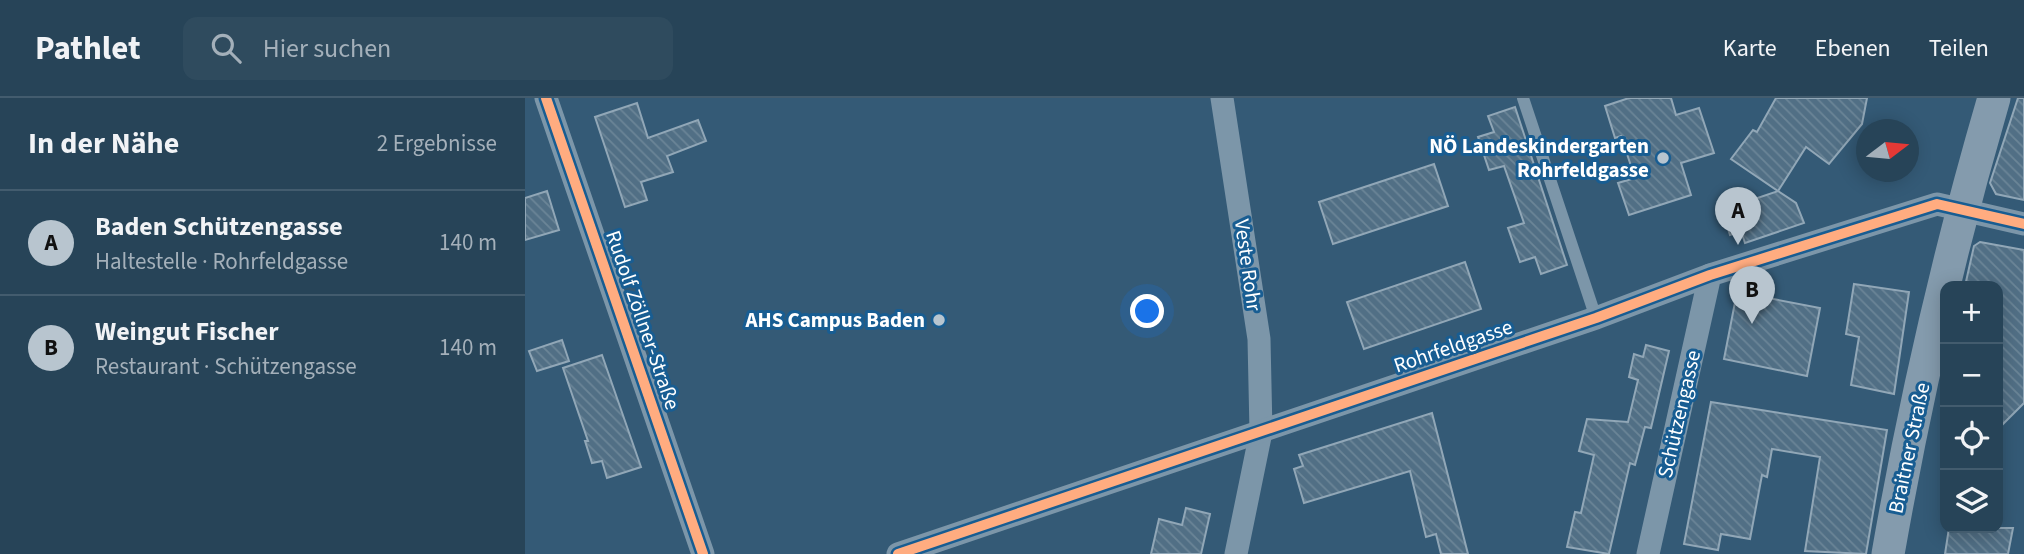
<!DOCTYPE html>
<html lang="de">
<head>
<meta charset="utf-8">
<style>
	:root { --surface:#274458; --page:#2f4b5e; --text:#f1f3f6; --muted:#a4b0ba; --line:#435c6e; --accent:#b8c5cf }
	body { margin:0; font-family:"Source Sans 3",sans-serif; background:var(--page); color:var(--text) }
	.controls { position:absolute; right:21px; bottom:21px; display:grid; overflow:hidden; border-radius:14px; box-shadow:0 4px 18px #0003 }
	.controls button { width:63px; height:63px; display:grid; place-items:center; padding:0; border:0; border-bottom:2px solid var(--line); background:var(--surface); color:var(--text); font:35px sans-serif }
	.compass { position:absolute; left:1331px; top:21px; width:63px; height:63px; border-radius:50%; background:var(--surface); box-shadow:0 4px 18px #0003; rotate:74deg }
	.you { position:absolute; left:623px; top:214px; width:24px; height:24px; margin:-18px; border:5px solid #fff; border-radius:50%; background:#1a73e8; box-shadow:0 0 0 10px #1a73e833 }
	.badge { display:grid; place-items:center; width:46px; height:46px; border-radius:50%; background:var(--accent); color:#111; font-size:23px; font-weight:700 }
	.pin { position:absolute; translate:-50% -58px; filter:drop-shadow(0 2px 4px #0008) }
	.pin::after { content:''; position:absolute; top:37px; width:24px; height:21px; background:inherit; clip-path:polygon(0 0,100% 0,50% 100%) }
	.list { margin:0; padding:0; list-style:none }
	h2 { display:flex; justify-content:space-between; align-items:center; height:91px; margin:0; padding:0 28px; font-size:30px }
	h2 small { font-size:23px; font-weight:400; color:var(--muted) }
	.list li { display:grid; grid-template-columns:46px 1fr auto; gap:21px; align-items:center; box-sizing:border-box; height:105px; padding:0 28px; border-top:2px solid var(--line) }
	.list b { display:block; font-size:26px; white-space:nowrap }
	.list p { margin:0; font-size:23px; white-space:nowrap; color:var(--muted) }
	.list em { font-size:23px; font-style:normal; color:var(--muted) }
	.icon { flex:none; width:38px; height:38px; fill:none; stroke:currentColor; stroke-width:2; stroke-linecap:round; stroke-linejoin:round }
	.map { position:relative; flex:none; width:1499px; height:456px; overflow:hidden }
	header { display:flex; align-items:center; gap:42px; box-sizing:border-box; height:98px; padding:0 35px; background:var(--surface); border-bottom:2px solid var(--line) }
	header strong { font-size:33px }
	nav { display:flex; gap:38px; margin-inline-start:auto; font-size:24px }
	.search { width:490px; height:63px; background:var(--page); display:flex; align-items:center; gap:18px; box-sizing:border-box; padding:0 24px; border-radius:14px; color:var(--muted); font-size:26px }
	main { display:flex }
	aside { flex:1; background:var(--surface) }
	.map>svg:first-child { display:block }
	.building { fill:url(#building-back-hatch); stroke:#91a7b7; stroke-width:2 }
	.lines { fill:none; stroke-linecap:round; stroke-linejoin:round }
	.lane { stroke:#7c96a9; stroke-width:12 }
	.street { stroke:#7c96a9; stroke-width:23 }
	.secondary { stroke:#849bad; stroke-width:33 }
	.cycleway-casing { stroke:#185d92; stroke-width:15 }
	.cycleway { stroke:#ffac80; stroke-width:10 }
	.poi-dot { fill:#b8c5cf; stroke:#185d92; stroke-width:2.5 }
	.labels { text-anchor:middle; stroke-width:6; stroke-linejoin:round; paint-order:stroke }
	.poi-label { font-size:21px; font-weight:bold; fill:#fff; stroke:#185d92; text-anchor:end }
	.street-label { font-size:21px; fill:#fff; stroke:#185d92 }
</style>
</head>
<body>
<header>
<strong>Pathlet</strong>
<div class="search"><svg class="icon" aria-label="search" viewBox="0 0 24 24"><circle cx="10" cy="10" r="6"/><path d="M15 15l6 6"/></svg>Hier suchen</div>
<nav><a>Karte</a><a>Ebenen</a><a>Teilen</a></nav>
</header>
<main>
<aside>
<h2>In der Nähe<small>2 Ergebnisse</small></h2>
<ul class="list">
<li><span class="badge">A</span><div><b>Baden Schützengasse</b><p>Haltestelle · Rohrfeldgasse</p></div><em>140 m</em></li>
<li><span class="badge">B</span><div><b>Weingut Fischer</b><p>Restaurant · Schützengasse</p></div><em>140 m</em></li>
</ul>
</aside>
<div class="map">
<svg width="1499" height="456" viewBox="0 0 1499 456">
	<defs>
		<pattern id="building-back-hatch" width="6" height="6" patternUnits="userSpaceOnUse" patternTransform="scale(1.75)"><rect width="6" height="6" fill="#516f85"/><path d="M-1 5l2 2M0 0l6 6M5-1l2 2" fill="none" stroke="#6b8597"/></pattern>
	</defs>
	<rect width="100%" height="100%" fill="#345a76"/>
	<g class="building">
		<path d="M 1104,0 L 1146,0 L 1151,17 L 1174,10 L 1189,55 L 1156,65 L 1166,97 L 1104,117 L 1093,85 L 1110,80 L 1096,38 L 1090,40 L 1080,8 Z"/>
		<path d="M 1251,0 L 1342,0 L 1337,26 L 1304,66 L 1281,49 L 1253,93 L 1206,61 L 1228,32 L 1232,34 Z"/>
		<path d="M 1493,0 L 1499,0 L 1499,102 L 1471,96 L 1465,85 Z"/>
		<path d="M 112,5 L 123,40 L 173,22 L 181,43 L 142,58 L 148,74 L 116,84 L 122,102 L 100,109 L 70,19 Z"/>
		<path d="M 990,9 L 1042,167 L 1016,176 L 1010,159 L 995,164 L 983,130 L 999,125 L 979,68 L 964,72 L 953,39 L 969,34 L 963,18 Z"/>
		<path d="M 909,66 L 923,108 L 808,146 L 794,104 Z"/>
		<path d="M 22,93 L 34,132 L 0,142 L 0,100 Z"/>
		<path d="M 1253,93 L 1271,105 L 1279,125 L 1220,145 L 1216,133 L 1205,137 L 1197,112 Z"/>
		<path d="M 1455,144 L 1499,152 L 1499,305 L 1473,331 L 1473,188 L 1440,188 L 1449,148 Z"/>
		<path d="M 940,164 L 956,211 L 839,251 L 822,204 Z"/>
		<path d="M 1329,186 L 1384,194 L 1369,296 L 1326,287 L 1334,239 L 1321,236 Z"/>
		<path d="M 1212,194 L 1295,210 L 1282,278 L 1199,261 Z"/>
		<path d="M 37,242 L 44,263 L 12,273 L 4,253 Z"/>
		<path d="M 1121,247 L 1144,253 L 1126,330 L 1120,329 L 1110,367 L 1105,365 L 1084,456 L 1042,449 L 1050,414 L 1056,415 L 1069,357 L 1054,353 L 1062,321 L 1103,324 L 1113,282 L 1104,279 L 1109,256 L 1118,259 Z"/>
		<path d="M 77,257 L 116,369 L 82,380 L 77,363 L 67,365 L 60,343 L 63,343 L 38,270 Z"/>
		<path d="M 1186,304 L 1362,332 L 1341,456 L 1280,453 L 1295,359 L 1247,351 L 1242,379 L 1237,377 L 1225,441 L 1196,436 L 1193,452 L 1159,446 Z"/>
		<path d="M 907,315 L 943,456 L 916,456 L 911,436 L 901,439 L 885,373 L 779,405 L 769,371 L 778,368 L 774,357 Z"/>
		<path d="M 661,410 L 685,416 L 676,456 L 626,456 L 634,421 L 657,427 Z"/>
		<path d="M 1424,430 L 1488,430 L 1483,456 L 1420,456 Z"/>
	</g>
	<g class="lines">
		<path class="lane" d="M 998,0 L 1071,220"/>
		<g class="street">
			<path d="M 21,0 L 178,456"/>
			<path d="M 697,0 L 734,241 L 736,334 L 711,456"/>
			<path d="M 373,456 L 1071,220 L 1185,177 L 1412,106 L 1499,126"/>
			<path d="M 1123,456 L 1185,177"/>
		</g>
		<path class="secondary" d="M 1363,456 C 1390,302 1425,150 1469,0"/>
		<g class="cycleway-casing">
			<g id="cycleway">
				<path d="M 21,0 L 178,456"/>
				<path d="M 373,456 L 1071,220 L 1185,177 L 1412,106 L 1499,126"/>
			</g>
		</g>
		<use href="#cycleway" class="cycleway"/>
	</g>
	<g class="poi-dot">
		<circle cx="1138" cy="60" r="7"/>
		<circle cx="414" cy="222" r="7"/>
	</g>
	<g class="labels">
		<g class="poi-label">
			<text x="1124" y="55">NÖ Landeskindergarten<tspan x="1124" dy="24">Rohrfeldgasse</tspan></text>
			<text x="400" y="229">AHS Campus Baden</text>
		</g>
		<g class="street-label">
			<text transform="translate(723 167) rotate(82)" y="7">Veste Rohr</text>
			<text transform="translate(118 222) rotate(71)" y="7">Rudolf Zöllner-Straße</text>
			<text transform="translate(928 248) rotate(-19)" y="7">Rohrfeldgasse</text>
			<text transform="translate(1154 316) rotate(-77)" y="7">Schützengasse</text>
			<text transform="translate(1384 350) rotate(-78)" y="7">Braitner Straße</text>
		</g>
	</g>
</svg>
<div class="controls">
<button>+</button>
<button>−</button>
<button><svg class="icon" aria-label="locate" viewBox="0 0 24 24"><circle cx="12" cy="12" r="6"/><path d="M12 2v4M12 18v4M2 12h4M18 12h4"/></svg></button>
<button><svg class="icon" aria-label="layers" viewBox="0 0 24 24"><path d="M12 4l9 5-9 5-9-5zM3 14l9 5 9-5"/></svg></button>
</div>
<svg class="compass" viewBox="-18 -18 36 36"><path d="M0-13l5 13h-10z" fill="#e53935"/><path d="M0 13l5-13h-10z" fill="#a4b0ba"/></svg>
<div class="you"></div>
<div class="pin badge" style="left:1213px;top:147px">A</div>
<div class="pin badge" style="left:1227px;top:226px">B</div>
</div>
</main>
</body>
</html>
